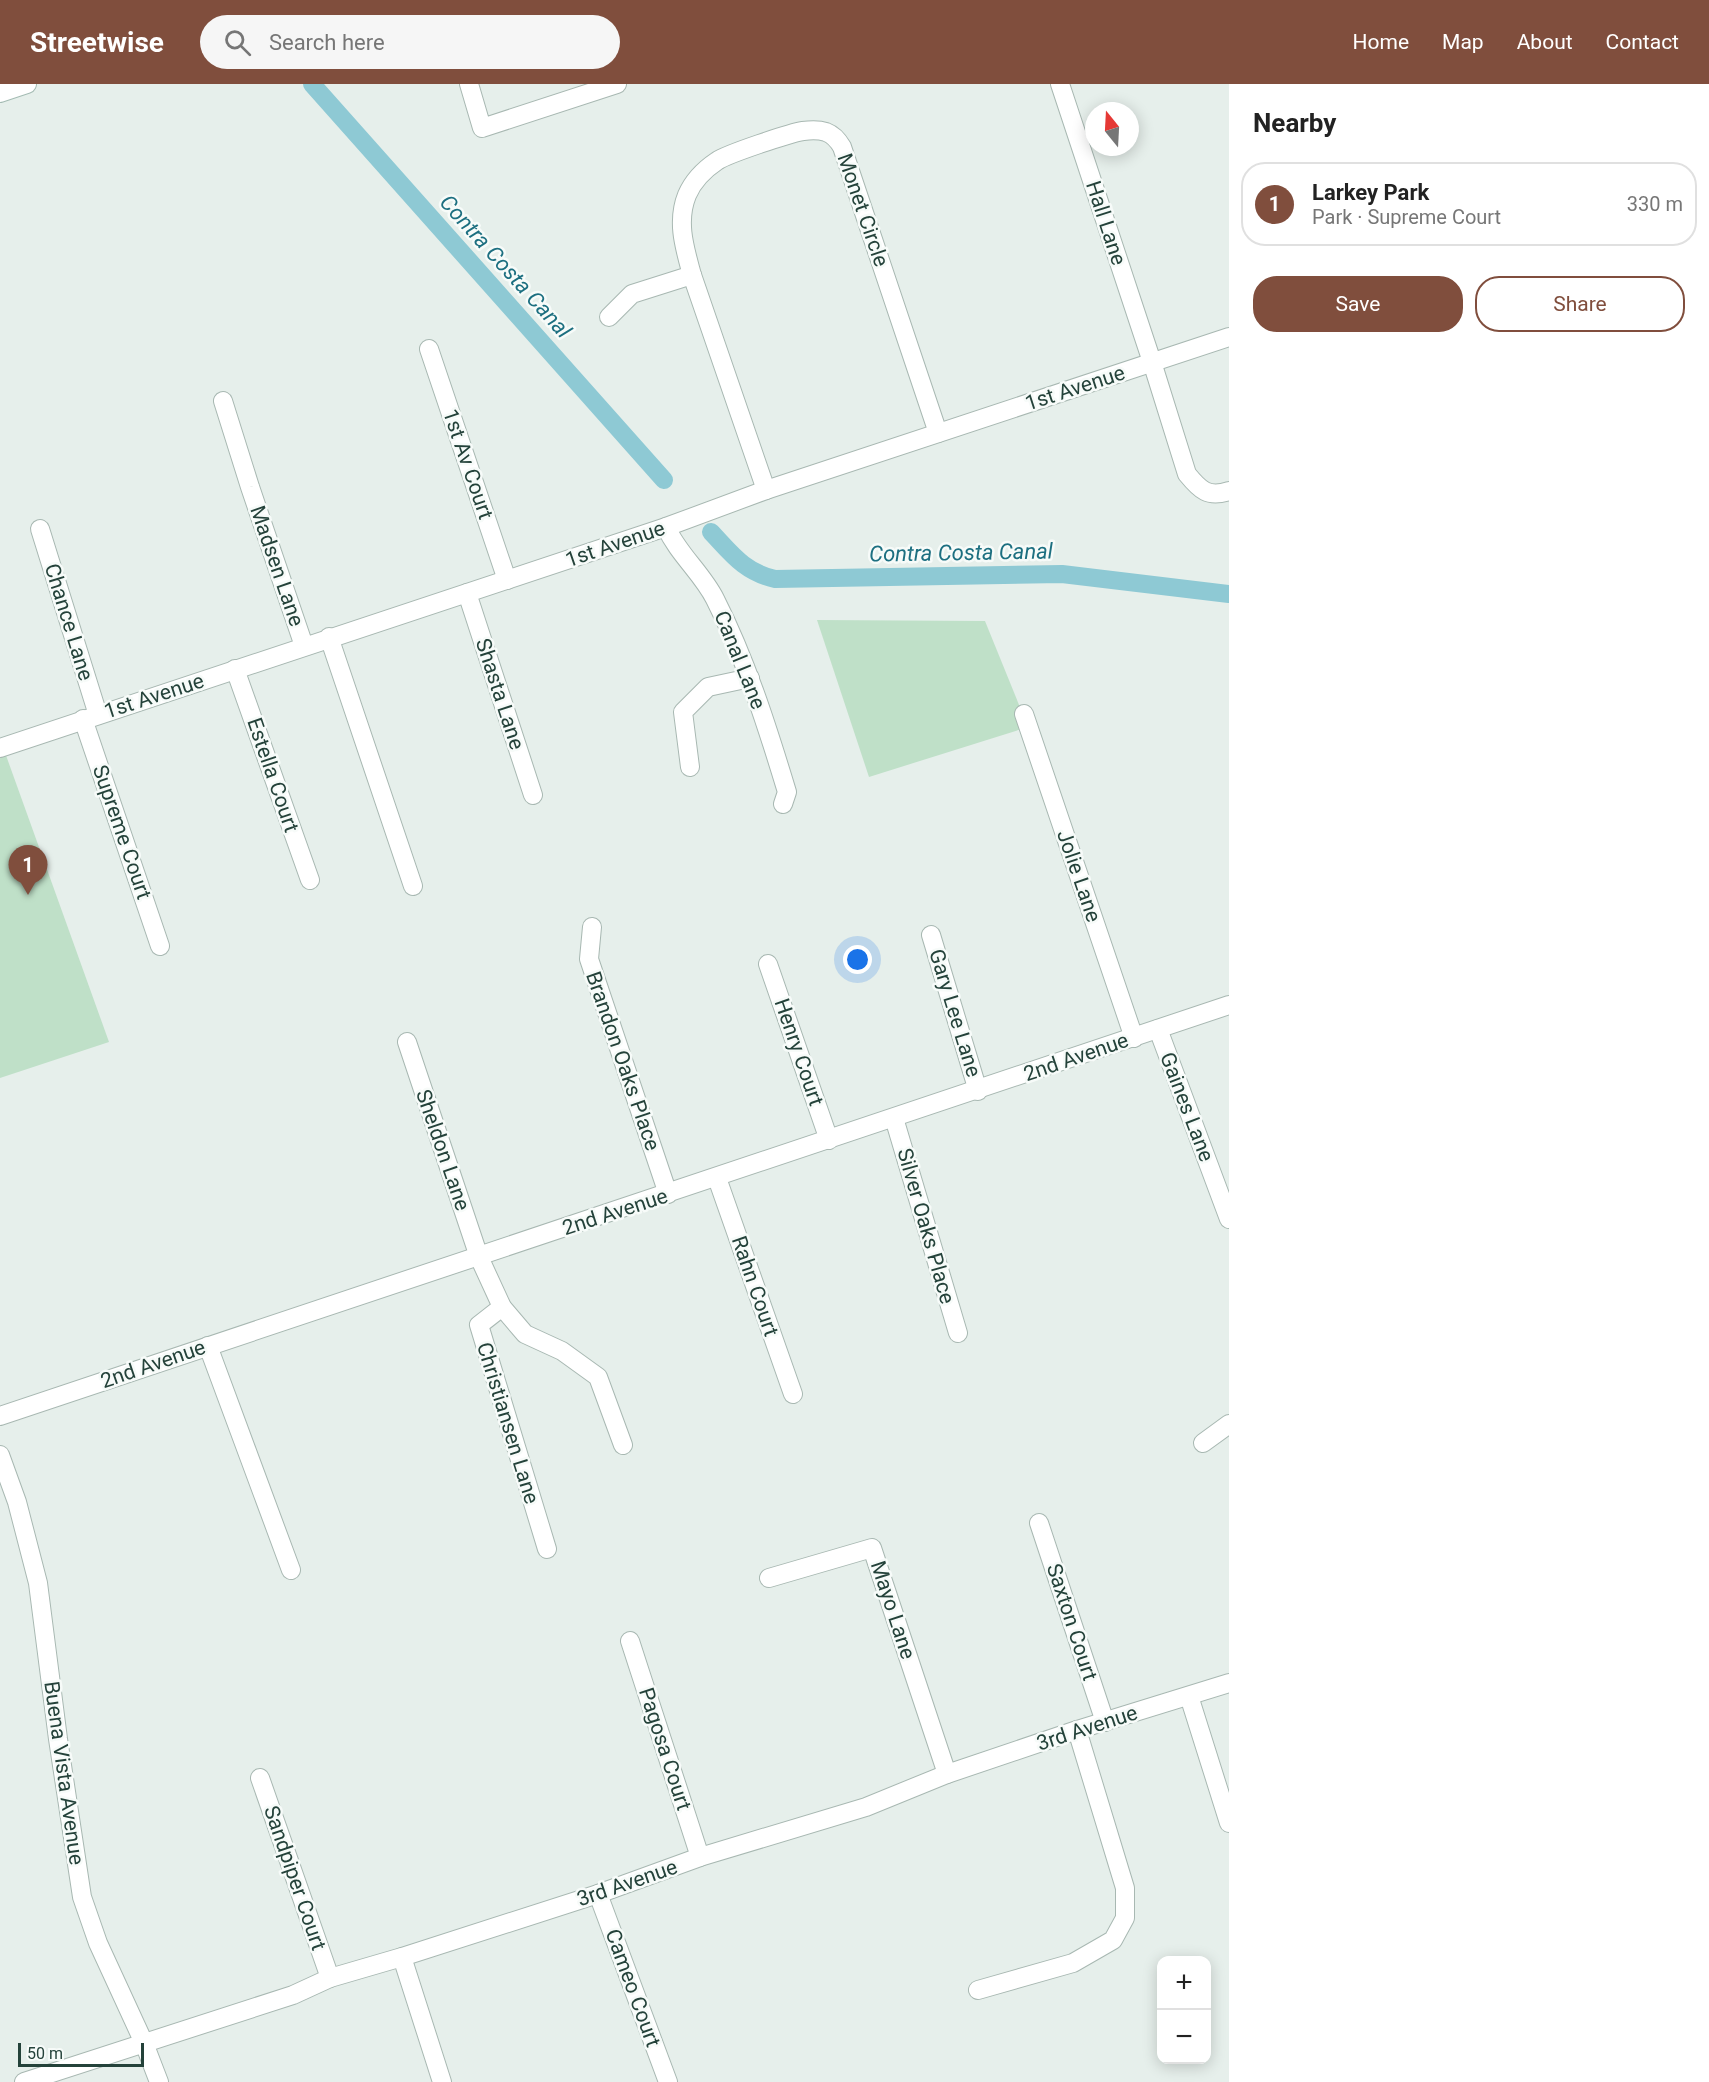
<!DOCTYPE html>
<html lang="en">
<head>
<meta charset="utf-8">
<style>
	:root { --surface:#fff; --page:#f6f6f6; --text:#222; --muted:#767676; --line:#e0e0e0; --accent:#804e3d }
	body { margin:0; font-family:Roboto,sans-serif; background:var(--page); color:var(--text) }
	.controls { position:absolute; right:18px; bottom:18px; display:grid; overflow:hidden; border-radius:12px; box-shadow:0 3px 15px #0003 }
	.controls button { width:54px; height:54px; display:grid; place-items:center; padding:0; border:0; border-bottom:2px solid var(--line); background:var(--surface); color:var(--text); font:30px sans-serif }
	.compass { position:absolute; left:1085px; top:18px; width:54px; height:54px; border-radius:50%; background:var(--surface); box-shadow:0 3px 15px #0003; rotate:342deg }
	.scale { position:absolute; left:18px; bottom:15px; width:126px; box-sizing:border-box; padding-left:6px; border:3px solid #24423a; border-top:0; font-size:16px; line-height:21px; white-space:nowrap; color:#24423a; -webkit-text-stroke:4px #f7fbf9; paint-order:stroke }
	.you { position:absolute; left:858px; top:876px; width:21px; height:21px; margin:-15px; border:4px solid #fff; border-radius:50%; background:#1a73e8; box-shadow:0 0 0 9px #1a73e833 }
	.badge { display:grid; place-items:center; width:39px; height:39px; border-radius:50%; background:var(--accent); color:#fff; font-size:20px; font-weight:700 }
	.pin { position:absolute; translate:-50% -50px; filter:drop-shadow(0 2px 3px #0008) }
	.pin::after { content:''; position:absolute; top:32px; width:21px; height:18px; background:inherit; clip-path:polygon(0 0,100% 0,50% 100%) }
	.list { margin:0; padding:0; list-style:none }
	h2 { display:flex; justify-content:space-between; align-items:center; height:78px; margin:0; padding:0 24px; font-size:26px }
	h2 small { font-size:20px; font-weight:400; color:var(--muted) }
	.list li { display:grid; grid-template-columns:39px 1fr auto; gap:18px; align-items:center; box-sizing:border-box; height:84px; margin:0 12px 12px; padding:0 12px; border:2px solid var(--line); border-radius:24px }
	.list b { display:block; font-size:22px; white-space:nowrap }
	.list p { margin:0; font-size:20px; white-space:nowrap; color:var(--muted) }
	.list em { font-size:20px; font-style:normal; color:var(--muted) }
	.actions { display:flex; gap:12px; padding:18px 24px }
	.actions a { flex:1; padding:14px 0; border:2px solid var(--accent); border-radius:24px; text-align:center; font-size:21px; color:var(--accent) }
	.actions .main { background:var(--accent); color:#fff }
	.icon { flex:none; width:33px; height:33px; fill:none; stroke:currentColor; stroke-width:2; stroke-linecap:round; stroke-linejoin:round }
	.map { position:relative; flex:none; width:1229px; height:1998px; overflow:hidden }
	header { display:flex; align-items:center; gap:36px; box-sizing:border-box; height:84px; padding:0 30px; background:var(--accent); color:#fff }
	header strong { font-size:28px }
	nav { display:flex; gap:33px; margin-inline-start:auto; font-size:21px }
	.search { width:420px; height:54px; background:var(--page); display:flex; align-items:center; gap:15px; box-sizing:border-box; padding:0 21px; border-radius:33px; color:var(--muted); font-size:22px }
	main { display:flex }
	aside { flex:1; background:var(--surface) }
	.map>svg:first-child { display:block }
	.green { fill:#bfe0c8 }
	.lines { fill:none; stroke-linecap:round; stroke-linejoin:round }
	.canal { stroke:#8ec9d4; stroke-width:18 }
	.minor-casing { stroke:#a8b8b2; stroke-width:20 }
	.tertiary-casing { stroke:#a8b8b2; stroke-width:20 }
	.secondary-casing { stroke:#a4bbb3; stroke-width:20 }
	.minor { stroke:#fff; stroke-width:18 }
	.tertiary { stroke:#fff; stroke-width:18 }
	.secondary { stroke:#fff; stroke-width:18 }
	.labels { text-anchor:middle; stroke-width:5; stroke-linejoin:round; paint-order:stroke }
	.street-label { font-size:21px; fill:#24423a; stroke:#f7fbf9 }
	.water-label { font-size:22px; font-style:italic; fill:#1c6f80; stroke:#f7fbf9 }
</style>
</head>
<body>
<header>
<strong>Streetwise</strong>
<div class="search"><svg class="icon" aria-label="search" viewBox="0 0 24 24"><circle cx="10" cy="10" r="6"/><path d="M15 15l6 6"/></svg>Search here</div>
<nav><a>Home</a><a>Map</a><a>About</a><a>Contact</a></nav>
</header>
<main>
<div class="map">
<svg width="1229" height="1998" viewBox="0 0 1229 1998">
	<rect width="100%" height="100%" fill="#e6efeb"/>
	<g class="green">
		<path d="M 817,536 L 985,537 L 1028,643 L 869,693 Z"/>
		<path d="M 3,663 L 109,958 L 0,994 L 0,664 Z"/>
	</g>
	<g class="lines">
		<g class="canal">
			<path d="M 312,0 L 664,396"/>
			<path d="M 711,448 C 731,469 744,488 775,495 L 1062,490 L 1229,510"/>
		</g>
		<g class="minor-casing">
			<g id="minor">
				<path d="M 469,0 L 482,44 L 617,0"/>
				<path d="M 1060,0 L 1152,278 L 1187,390 C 1200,406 1208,414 1229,407"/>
				<path d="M 609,233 L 632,210 L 692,191"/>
				<path d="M 429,265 L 507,496"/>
				<path d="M 223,317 L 250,403 L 304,562"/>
				<path d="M 766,406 L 692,191 C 685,165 676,138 687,111 C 693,97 705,85 717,77 C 727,70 790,49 803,47 C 810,46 820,46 826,48 C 834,51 838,56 842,63 L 938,349"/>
				<path d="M 666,443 C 678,470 702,489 715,515 C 746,576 767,642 787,708 L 783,720"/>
				<path d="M 40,445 L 98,631"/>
				<path d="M 467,509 L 533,711"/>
				<path d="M 329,553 L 413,802"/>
				<path d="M 235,585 L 310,796"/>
				<path d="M 1024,630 L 1134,954"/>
				<path d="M 83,635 L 160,862"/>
				<path d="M 0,664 L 666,443 L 766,406 L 1229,253"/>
				<path d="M 690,683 L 683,628 L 708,603 L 750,594"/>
				<path d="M 592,843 L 589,875 L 668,1110"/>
				<path d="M 931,851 L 978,1007"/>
				<path d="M 768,880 L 829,1056"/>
				<path d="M 1158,945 L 1229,1135"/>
				<path d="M 407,958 L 479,1173 L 502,1223 L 525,1250 L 562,1267 L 598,1293 L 623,1361"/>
				<path d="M 894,1034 L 958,1249"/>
				<path d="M 717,1094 L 793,1310"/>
				<path d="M 502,1223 L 479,1241 L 547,1465"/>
				<path d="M 208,1262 L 291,1486"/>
				<path d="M 0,1332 C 409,1194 820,1059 1229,921"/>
				<path d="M 1203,1359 L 1229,1340"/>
				<path d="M 1039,1439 L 1105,1638"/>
				<path d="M 769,1494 L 872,1464 L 947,1690"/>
				<path d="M 630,1557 L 700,1773"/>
				<path d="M 1189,1612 L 1229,1739"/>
				<path d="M 260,1694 L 330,1894"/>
				<path d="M 598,1810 L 668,1998"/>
				<path d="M 402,1873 L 442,1998"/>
				<path d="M 978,1906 L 1073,1879 L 1113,1856 L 1125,1834 L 1125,1804 L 1077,1646"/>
				<path d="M 24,1998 L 293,1911 L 330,1894 L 402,1873 L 598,1810 L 700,1773 L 866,1723 L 947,1690 L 1077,1646 L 1229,1599"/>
			</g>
		</g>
		<g class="tertiary-casing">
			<path id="tertiary" d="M 0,1371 L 17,1418 L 38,1499 L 58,1655 L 82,1813 L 98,1859 L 144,1959 L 159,1998"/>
		</g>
		<g class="secondary-casing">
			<path id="secondary" d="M 0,9 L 27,0"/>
		</g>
		<use href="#minor" class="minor"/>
		<use href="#tertiary" class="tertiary"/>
		<use href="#secondary" class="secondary"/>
	</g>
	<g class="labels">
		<g class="street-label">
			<text transform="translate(863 126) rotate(71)" y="7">Monet Circle</text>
			<text transform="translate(1106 139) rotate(72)" y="7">Hall Lane</text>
			<text transform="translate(1075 304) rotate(-18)" y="7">1st Avenue</text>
			<text transform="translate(468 380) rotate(71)" y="7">1st Av Court</text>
			<text transform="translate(615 460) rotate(-19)" y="7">1st Avenue</text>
			<text transform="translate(277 482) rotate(71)" y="7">Madsen Lane</text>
			<text transform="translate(69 538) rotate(73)" y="7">Chance Lane</text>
			<text transform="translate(740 576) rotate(68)" y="7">Canal Lane</text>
			<text transform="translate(500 610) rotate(72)" y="7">Shasta Lane</text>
			<text transform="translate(154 612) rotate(-18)" y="7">1st Avenue</text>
			<text transform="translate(273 691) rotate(71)" y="7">Estella Court</text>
			<text transform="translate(122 748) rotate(71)" y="7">Supreme Court</text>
			<text transform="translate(1079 792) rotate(71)" y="7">Jolie Lane</text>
			<text transform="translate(955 929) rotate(73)" y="7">Gary Lee Lane</text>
			<text transform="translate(799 968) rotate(71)" y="7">Henry Court</text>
			<text transform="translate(1076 973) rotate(-19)" y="7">2nd Avenue</text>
			<text transform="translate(623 977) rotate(71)" y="7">Brandon Oaks Place</text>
			<text transform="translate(1187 1023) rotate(69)" y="7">Gaines Lane</text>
			<text transform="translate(443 1066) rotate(71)" y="7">Sheldon Lane</text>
			<text transform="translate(615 1128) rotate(-18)" y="7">2nd Avenue</text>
			<text transform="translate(926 1142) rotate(74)" y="7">Silver Oaks Place</text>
			<text transform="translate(755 1202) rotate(71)" y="7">Rahn Court</text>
			<text transform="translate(153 1280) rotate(-19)" y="7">2nd Avenue</text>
			<text transform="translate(508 1339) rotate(73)" y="7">Christiansen Lane</text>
			<text transform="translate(893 1526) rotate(72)" y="7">Mayo Lane</text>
			<text transform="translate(1072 1538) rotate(72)" y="7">Saxton Court</text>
			<text transform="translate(1087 1644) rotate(-18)" y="7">3rd Avenue</text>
			<text transform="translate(665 1665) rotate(72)" y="7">Pagosa Court</text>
			<text transform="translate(64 1689) rotate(82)" y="7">Buena Vista Avenue</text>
			<text transform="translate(295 1794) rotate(71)" y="7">Sandpiper Court</text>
			<text transform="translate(627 1799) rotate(-19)" y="7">3rd Avenue</text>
			<text transform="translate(633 1904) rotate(70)" y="7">Cameo Court</text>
		</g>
		<g class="water-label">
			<text transform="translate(506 182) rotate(48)" y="8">Contra Costa Canal</text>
			<text transform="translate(961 468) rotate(-1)" y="8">Contra Costa Canal</text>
		</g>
	</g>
</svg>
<div class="controls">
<button>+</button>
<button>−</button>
</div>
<svg class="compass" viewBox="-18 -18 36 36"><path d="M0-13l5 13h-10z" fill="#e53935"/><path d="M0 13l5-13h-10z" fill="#767676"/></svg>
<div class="scale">50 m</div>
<div class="you"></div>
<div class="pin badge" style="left:28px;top:811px">1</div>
</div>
<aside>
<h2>Nearby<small></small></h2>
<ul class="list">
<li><span class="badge">1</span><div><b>Larkey Park</b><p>Park · Supreme Court</p></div><em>330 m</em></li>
</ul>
<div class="actions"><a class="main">Save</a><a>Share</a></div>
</aside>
</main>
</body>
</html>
